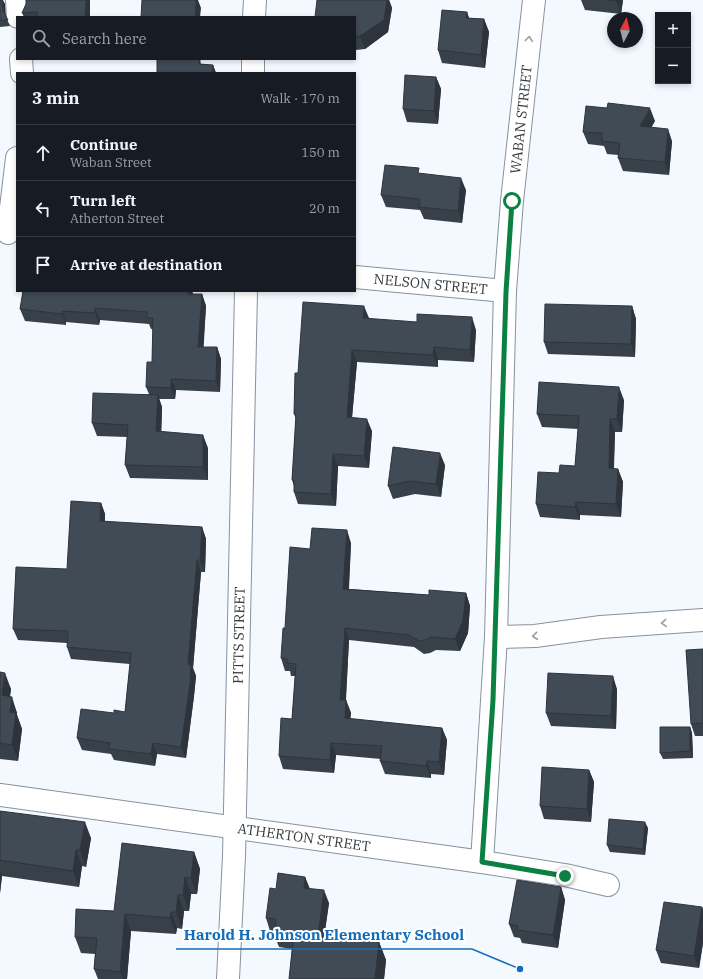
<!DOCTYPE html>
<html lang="en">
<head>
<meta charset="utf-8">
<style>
	:root { --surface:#171b24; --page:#20242c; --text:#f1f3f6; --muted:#9ea1a6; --line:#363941 }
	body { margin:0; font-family:"IBM Plex Serif",serif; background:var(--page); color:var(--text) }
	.controls { position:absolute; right:12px; top:12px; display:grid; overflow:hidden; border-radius:0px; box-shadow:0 2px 6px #0003 }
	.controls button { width:36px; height:36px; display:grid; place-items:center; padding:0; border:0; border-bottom:1px solid var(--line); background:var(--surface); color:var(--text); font:20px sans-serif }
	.compass { position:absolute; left:607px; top:12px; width:36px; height:36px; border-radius:50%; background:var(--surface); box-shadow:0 2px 6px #0003; rotate:7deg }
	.stop { position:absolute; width:12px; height:12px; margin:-9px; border:3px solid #0b8043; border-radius:50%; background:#fff }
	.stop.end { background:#0b8043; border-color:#fff; box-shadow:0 1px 4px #0008 }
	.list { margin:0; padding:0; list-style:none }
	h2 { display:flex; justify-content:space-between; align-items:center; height:52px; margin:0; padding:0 16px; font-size:17px }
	h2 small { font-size:13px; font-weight:400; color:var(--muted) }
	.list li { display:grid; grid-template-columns:26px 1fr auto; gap:12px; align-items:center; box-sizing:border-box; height:56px; padding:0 16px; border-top:1px solid var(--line) }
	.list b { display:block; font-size:15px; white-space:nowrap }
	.list p { margin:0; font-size:13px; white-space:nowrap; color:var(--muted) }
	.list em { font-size:13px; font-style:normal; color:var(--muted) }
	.icon { flex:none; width:22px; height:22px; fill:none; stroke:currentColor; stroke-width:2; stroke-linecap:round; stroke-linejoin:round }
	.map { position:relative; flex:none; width:703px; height:979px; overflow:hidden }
	.search { position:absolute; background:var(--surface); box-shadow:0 2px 6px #0003; left:16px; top:16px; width:340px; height:44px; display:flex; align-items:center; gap:10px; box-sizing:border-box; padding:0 14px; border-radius:0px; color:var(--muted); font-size:15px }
	.panel { position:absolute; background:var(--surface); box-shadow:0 2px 6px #0003; left:16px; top:72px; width:340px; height:220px; border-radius:0px }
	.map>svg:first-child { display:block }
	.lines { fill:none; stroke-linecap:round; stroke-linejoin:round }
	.minor-casing { stroke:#87929e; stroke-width:24 }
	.minor { stroke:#fff; stroke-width:22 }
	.wall { fill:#38404a }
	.shaded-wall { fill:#2e343c }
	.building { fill:#414b56; stroke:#2e343c }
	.oneway { stroke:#9a9c9f }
	.route { stroke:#0b8043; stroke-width:5 }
	.labels { text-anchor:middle; stroke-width:4; stroke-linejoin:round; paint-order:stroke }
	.street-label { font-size:14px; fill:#353a3f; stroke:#fff }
	.leader { fill:none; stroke:#136dbb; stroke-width:1.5 }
	.callout-dot { fill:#136dbb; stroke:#fff; stroke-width:1.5 }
	.callout-label { font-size:15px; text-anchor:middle; font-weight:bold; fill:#136dbb; stroke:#fff; stroke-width:4; stroke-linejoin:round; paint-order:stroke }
</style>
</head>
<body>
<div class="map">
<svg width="703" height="979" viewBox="0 0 703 979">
	<rect width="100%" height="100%" fill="#f4f9ff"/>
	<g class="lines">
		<g class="minor-casing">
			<g id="minor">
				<path d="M 17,0 L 18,17"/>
				<path d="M 254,17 L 255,0"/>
				<path d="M 21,59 L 22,73"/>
				<path d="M 253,73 L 253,59"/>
				<path d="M 8,233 L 17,158"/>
				<path id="s1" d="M 355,277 L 505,291"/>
				<path d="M 496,637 L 535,636 L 601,627 L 703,620"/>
				<path id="s2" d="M 0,795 L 482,862 L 565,875 L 608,885"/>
				<path id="s3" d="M 482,862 L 496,637 L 505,291 L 512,201 L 534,0"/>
				<path id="s4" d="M 228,979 L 234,856 L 246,291"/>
			</g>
		</g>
		<use href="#minor" class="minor"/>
	</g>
	<g class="wall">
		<path d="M 0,0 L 5,4 L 5,15 L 10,26 L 0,27 Z"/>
		<path d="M 26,0 L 90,0 L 90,17 L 24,17 L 22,13 L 26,4 Z"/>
		<path d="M 317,0 L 389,0 L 392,8 L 388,32 L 365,49 L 356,50 L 355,49 L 355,17 Z"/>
		<path d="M 581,0 L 623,0 L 621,14 L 585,10 Z"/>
		<path d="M 467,12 L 469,18 L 484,19 L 489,32 L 485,68 L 442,63 L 438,50 Z"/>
		<path d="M 142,59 L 198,59 L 198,60 L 200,60 L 201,64 L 213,65 L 216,73 L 157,73 L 157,60 Z"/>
		<path d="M 436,77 L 441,89 L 438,124 L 407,122 L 403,109 Z"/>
		<path d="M 655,121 L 651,127 L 672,141 L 669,175 L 623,171 L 618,158 L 618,155 L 607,154 L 604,146 L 588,144 L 583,132 Z"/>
		<path d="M 421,173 L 466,190 L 462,223 L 424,219 L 420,210 L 386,207 L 381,195 Z"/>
		<path d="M 23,291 L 192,291 L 193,294 L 202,294 L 206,306 L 203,347 L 217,347 L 221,359 L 220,392 L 176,390 L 175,399 L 159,399 L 162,407 L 161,432 L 208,448 L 208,480 L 130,478 L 125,465 L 127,437 L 97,436 L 92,423 L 149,394 L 146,387 L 152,362 L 153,329 L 151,329 L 149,324 L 100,320 L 99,325 L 66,322 L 66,325 L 25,321 L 20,309 Z"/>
		<path d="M 632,306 L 636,319 L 635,357 L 548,354 L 544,342 Z"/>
		<path d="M 369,318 L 369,319 L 476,330 L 474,362 L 438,360 L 438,367 L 357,362 L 352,417 L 372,431 L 369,468 L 338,466 L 336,506 L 298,504 L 294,492 L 294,486 L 292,480 L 296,419 L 294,414 L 298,373 Z"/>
		<path d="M 624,400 L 622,432 L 615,432 L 614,469 L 618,469 L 623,482 L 621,517 L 580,515 L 580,520 L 540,517 L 536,504 L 559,473 L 575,466 L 578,429 L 542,427 L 537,414 Z"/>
		<path d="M 445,465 L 441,497 L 415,494 L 393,499 L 388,486 Z"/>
		<path d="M 101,503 L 105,514 L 105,522 L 202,527 L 206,539 L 205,572 L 201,572 L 193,668 L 196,676 L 194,696 L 186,758 L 157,754 L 155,766 L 114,760 L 111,754 L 82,750 L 77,738 L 114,713 L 125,712 L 130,664 L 71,659 L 67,647 L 67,643 L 18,640 L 13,629 L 67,569 Z"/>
		<path d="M 351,543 L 349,589 L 429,595 L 466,593 L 470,606 L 468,633 L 460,651 L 436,650 L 430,653 L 424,654 L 414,647 L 349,640 L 346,700 L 351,713 L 350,719 L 442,728 L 447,740 L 444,775 L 431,774 L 431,778 L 385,774 L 380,761 L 381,759 L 336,755 L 334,773 L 283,769 L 279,756 L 292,719 L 295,676 L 291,676 L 290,671 L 285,671 L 281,658 L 310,549 Z"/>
		<path d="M 703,649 L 703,736 L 695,736 L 691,724 Z"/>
		<path d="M 0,672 L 11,689 L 10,696 L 17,713 L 17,715 L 22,729 L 18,761 L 0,759 Z"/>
		<path d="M 617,689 L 616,729 L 551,726 L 546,713 Z"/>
		<path d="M 690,727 L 692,733 L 693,758 L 663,759 L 660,753 Z"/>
		<path d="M 589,770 L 594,782 L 591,822 L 544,819 L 540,806 Z"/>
		<path d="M 0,811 L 91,838 L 86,867 L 82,866 L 79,887 L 2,876 L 0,893 Z"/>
		<path d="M 648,828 L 645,855 L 610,852 L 607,845 Z"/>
		<path d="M 194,852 L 200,869 L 197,894 L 191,894 L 189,911 L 184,911 L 182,929 L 177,928 L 176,934 L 131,931 L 127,979 L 98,979 L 94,969 L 95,954 L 81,953 L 75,937 L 114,911 Z"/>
		<path d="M 305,877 L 310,889 L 329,903 L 324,936 L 379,942 L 386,960 L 384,979 L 289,979 L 292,949 L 279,947 L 274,934 L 274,931 L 270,931 L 266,918 L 276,889 Z"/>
		<path d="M 561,887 L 565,900 L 558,948 L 522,943 L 520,938 L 514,937 L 509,924 Z"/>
		<path d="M 702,907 L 703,910 L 703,943 L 699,968 L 661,963 L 656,950 Z"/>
	</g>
	<g class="shaded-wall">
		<path d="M 2,0 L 3,0 L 5,4 L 6,18 L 3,11 Z"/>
		<path d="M 86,0 L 90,0 L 90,17 L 85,17 Z"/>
		<path d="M 196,0 L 198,0 L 201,8 L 200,17 L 195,17 Z"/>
		<path d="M 387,0 L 389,0 L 392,8 L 388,32 L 365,49 L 360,36 Z"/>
		<path d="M 617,0 L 623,0 L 621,14 L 616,1 Z"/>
		<path d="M 467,12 L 471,25 L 466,18 Z"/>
		<path d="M 484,19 L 489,32 L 485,68 L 481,55 Z"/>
		<path d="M 213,65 L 216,73 L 212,73 Z"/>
		<path d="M 436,77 L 441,89 L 438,124 L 434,111 Z"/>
		<path d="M 650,108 L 655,121 L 645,139 L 640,126 Z"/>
		<path d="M 668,129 L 672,141 L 669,175 L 665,162 Z"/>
		<path d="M 461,178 L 466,190 L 462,223 L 458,211 Z"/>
		<path d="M 188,291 L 192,291 L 193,294 L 188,294 Z"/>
		<path d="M 202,294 L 206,306 L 203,358 L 198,347 Z"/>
		<path d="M 364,306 L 369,318 L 368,331 L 363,318 Z"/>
		<path d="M 632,306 L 636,319 L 635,357 L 631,344 Z"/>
		<path d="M 95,308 L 100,320 L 99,325 L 95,313 Z"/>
		<path d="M 62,311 L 66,322 L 66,325 L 62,314 Z"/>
		<path d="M 472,317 L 476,330 L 474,362 L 470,350 Z"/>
		<path d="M 217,347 L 221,359 L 220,392 L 216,381 Z"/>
		<path d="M 434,347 L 438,360 L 438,367 L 433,355 Z"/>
		<path d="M 352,350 L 357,362 L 351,429 L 347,417 Z"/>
		<path d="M 171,379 L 176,390 L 175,399 L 171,388 Z"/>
		<path d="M 619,387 L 624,400 L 622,432 L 617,419 Z"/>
		<path d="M 158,395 L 162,407 L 161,444 L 156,431 Z"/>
		<path d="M 367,419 L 372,431 L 369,468 L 364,456 Z"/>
		<path d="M 610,419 L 615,432 L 613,481 L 609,468 Z"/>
		<path d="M 203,435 L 208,448 L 208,480 L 203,467 Z"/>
		<path d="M 440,453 L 445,465 L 441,497 L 436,484 Z"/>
		<path d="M 333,454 L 338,466 L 336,506 L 331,494 Z"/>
		<path d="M 618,469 L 623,482 L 621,517 L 616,504 Z"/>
		<path d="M 576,502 L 580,515 L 580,520 L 575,507 Z"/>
		<path d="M 101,503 L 105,514 L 104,533 L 100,521 Z"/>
		<path d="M 202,527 L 206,539 L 205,572 L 200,560 Z"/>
		<path d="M 347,530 L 351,543 L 348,602 L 343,589 Z"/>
		<path d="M 197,560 L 201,572 L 193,668 L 196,676 L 194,696 L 186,758 L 181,747 Z"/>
		<path d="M 466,593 L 470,606 L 468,633 L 460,651 L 455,639 Z"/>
		<path d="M 345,628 L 349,640 L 345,712 L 340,700 Z"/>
		<path d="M 5,673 L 11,689 L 8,711 L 2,695 Z"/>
		<path d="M 613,676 L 617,689 L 616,729 L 611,716 Z"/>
		<path d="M 12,697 L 17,713 L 17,715 L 22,729 L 18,761 L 12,745 L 10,712 Z"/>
		<path d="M 346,700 L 351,713 L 349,731 L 345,718 Z"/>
		<path d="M 690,727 L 692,733 L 693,758 L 690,751 Z"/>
		<path d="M 442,728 L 447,740 L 444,775 L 439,762 Z"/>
		<path d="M 153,743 L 157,754 L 155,766 L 151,754 Z"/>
		<path d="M 331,743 L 336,755 L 334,773 L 330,760 Z"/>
		<path d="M 427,761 L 431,774 L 431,778 L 426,766 Z"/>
		<path d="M 589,770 L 594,782 L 591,822 L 587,809 Z"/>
		<path d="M 85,822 L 91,838 L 86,867 L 80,850 Z"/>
		<path d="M 645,822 L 648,828 L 645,855 L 643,849 Z"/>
		<path d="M 76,850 L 82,866 L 79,887 L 73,871 Z"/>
		<path d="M 194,852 L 200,869 L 197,894 L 191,878 Z"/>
		<path d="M 0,870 L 2,876 L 0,893 Z"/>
		<path d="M 185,877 L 191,894 L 189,911 L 183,895 Z"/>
		<path d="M 305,877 L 310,890 L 304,888 Z"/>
		<path d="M 561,887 L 565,900 L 558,948 L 553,935 Z"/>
		<path d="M 324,890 L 329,903 L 322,953 L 317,940 Z"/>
		<path d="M 178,895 L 184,911 L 182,929 L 176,912 Z"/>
		<path d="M 702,907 L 703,910 L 703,943 L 699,968 L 694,956 Z"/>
		<path d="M 171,912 L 177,928 L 176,934 L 170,918 Z"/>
		<path d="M 125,914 L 131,931 L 127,979 L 123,979 L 120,972 Z"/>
		<path d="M 379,942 L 386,960 L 384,979 L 375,979 Z"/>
	</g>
	<g class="building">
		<path d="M 0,0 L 2,0 L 3,11 L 8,20 L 0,20 Z"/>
		<path d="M 26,0 L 86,0 L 85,17 L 37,17 L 37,12 L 22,13 L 26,4 Z"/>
		<path d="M 142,0 L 196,0 L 195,17 L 141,17 Z"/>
		<path d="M 317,0 L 387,0 L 384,20 L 360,36 L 355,37 L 355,17 L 315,17 Z"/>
		<path d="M 607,0 L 617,0 L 616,1 Z"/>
		<path d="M 442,10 L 467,12 L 466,18 L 484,19 L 481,55 L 438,50 Z"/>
		<path d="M 157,59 L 193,59 L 200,60 L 199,64 L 213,65 L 212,73 L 157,73 Z"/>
		<path d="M 405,75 L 436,77 L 434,111 L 403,109 Z"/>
		<path d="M 608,103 L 650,108 L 640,126 L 668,129 L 665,162 L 618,158 L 620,143 L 602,141 L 602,133 L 583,132 L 586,106 L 607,108 Z"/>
		<path d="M 385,165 L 419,168 L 418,173 L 461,178 L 458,211 L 419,207 L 420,199 L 381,195 Z"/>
		<path d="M 23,291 L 188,291 L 188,294 L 202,294 L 198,347 L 217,347 L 216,381 L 171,379 L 171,388 L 146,387 L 147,362 L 152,362 L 153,318 L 147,318 L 147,312 L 95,308 L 95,313 L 62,311 L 62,314 L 20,309 Z"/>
		<path d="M 303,302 L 364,306 L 363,318 L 417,322 L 417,314 L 472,317 L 470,350 L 434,347 L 433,355 L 352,350 L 347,417 L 367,419 L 364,456 L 333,454 L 331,494 L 294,492 L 294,480 L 292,480 L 296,414 L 294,414 L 295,373 L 298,373 Z"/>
		<path d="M 545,304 L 632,306 L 631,344 L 544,342 Z"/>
		<path d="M 539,382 L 619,387 L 617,419 L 610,419 L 609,468 L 618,469 L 616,504 L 576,502 L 575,507 L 536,504 L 538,472 L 559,473 L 560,465 L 575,466 L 579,416 L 537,414 Z"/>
		<path d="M 93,393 L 158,395 L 156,431 L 203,435 L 203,467 L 125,465 L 128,425 L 92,423 Z"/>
		<path d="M 393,447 L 440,453 L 436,484 L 410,481 L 388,486 Z"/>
		<path d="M 71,501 L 101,503 L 100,521 L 202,527 L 200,560 L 197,560 L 188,664 L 191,665 L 190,684 L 181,747 L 153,743 L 151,754 L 109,749 L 110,743 L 77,738 L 81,709 L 114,713 L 114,710 L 125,712 L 131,653 L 67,647 L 68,631 L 13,629 L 16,567 L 67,569 Z"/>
		<path d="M 312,528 L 347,530 L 343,589 L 429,595 L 429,590 L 466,593 L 463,621 L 455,639 L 431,637 L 426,640 L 419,641 L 409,635 L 345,628 L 340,700 L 346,700 L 345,718 L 442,728 L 439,762 L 427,761 L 426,766 L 380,761 L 382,746 L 331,743 L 330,760 L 279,756 L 281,718 L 292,719 L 296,664 L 287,663 L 287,659 L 281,658 L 283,628 L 285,628 L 290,547 L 310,549 Z"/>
		<path d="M 703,649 L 703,723 L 691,724 L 686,650 Z"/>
		<path d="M 0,672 L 5,673 L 2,695 L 12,697 L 10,712 L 16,713 L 12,745 L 0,743 Z"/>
		<path d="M 548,673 L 613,676 L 611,716 L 546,713 Z"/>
		<path d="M 660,727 L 690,727 L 690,751 L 660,753 Z"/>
		<path d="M 542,767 L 589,770 L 587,809 L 540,806 Z"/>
		<path d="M 0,811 L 85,822 L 80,850 L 76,850 L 73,871 L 0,860 Z"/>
		<path d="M 609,819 L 645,822 L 643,849 L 607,845 Z"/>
		<path d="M 122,843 L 194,852 L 191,878 L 185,877 L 183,895 L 178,895 L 176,912 L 171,912 L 170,918 L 125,914 L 120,972 L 94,969 L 97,938 L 75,937 L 76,909 L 114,911 Z"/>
		<path d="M 278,873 L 305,877 L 304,888 L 324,890 L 318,936 L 294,933 L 293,937 L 274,934 L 276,919 L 266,918 L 270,888 L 276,889 Z"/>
		<path d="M 517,880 L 561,887 L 553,935 L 517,930 L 518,926 L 509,924 Z"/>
		<path d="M 664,902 L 702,907 L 694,956 L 656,950 Z"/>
		<path d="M 294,933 L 379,942 L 375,979 L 289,979 Z"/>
	</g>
	<defs><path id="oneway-chevron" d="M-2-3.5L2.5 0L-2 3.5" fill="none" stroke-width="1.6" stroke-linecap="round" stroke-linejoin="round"/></defs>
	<g class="oneway">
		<use href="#oneway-chevron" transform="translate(529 39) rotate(-83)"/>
		<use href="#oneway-chevron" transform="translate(664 623) rotate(177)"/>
		<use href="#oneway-chevron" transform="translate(535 636) rotate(174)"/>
	</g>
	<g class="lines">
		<path class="route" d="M 512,201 L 506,292 L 493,700 L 482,862 L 565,876"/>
	</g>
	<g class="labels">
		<g class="street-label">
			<text dy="5" stroke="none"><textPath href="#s3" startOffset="744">WABAN STREET</textPath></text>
			<text dy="5" stroke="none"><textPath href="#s1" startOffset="76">NELSON STREET</textPath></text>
			<text dy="5" stroke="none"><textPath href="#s4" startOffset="344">PITTS STREET</textPath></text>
			<text dy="5" stroke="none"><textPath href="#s2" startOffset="307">ATHERTON STREET</textPath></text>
		</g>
	</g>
	<path class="leader" d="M520 969L472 949H176"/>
	<circle class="callout-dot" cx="520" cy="969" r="4"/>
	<g class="callout-label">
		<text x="324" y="940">Harold H. Johnson Elementary School</text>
	</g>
</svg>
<div class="controls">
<button>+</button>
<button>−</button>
</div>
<svg class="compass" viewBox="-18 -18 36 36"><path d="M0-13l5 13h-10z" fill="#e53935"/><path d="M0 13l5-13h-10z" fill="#9ea1a6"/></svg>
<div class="stop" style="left:512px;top:201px"></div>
<div class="stop end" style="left:565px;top:876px"></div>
<div class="search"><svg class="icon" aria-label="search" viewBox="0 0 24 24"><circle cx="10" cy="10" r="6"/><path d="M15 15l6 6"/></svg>Search here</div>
<section class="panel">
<h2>3 min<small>Walk · 170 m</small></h2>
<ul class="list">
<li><svg class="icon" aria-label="ahead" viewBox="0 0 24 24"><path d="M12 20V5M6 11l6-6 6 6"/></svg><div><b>Continue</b><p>Waban Street</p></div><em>150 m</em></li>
<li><svg class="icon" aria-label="left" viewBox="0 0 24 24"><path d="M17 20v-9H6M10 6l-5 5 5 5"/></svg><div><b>Turn left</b><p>Atherton Street</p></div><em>20 m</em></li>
<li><svg class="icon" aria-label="arrive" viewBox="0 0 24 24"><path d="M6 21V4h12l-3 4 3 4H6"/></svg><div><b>Arrive at destination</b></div></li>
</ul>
</section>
</div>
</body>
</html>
